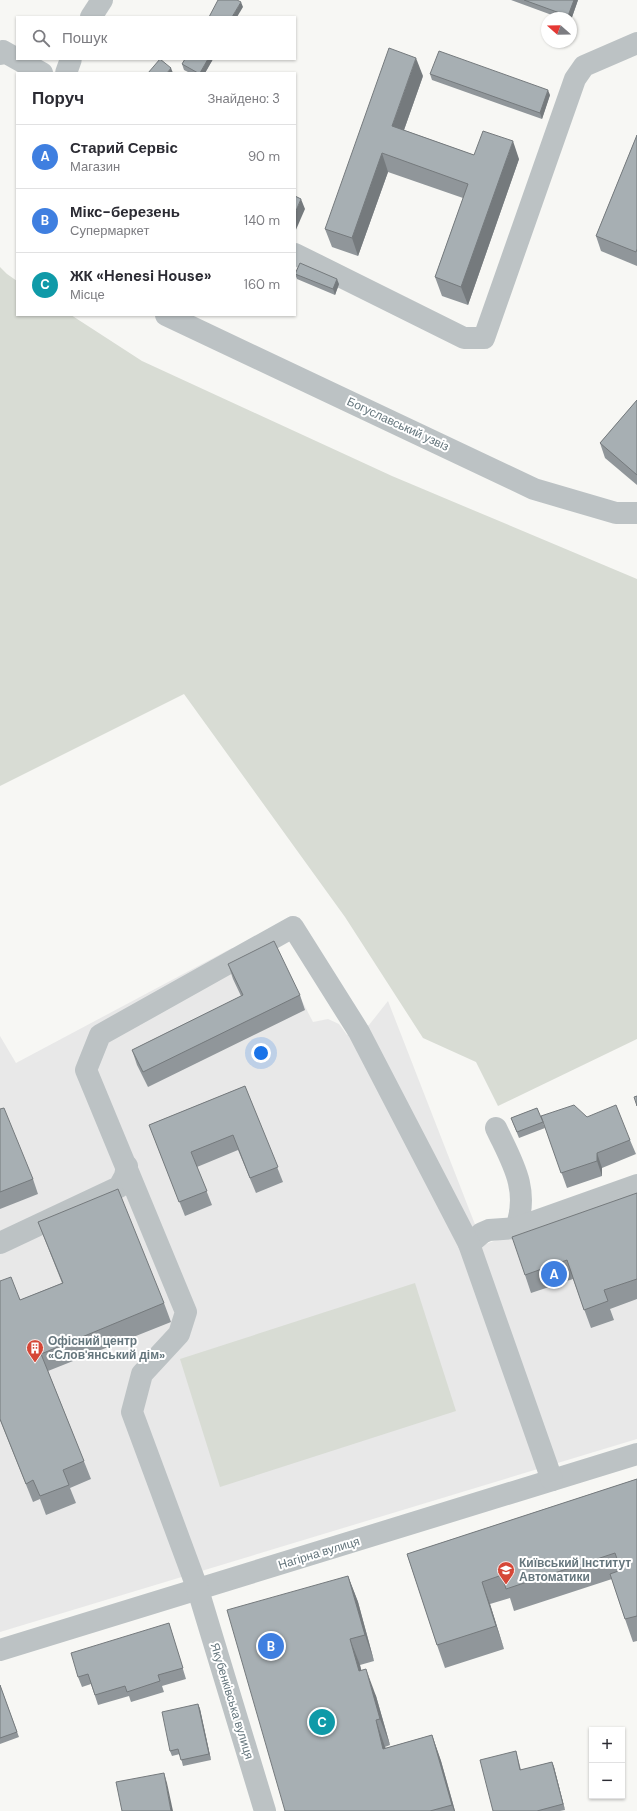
<!DOCTYPE html>
<html lang="uk">
<head>
<meta charset="utf-8">
<style>
	:root { --surface:#fff; --page:#f2f2f3; --text:#2b2b33; --muted:#7c7c81; --line:#e1e1e2; --accent:#1a73e8 }
	body { margin:0; font-family:"DM Sans",sans-serif; background:var(--page); color:var(--text) }
	.controls { position:absolute; right:12px; bottom:12px; display:grid; overflow:hidden; border-radius:0px; box-shadow:0 1px 3px #0004 }
	.controls button { width:36px; height:36px; display:grid; place-items:center; padding:0; border:0; border-bottom:1px solid var(--line); background:var(--surface); color:var(--text); font:20px sans-serif }
	.compass { position:absolute; left:541px; top:12px; width:36px; height:36px; border-radius:50%; background:var(--surface); box-shadow:0 1px 3px #0004; rotate:290deg }
	.you { position:absolute; left:261px; top:1053px; width:14px; height:14px; margin:-10px; border:3px solid #fff; border-radius:50%; background:#1a73e8; box-shadow:0 0 0 6px #1a73e833 }
	.badge { display:grid; place-items:center; width:26px; height:26px; border-radius:50%; background:var(--accent); color:#fff; font-size:13px; font-weight:700 }
	.pin { position:absolute; translate:-50% -50%; border:2px solid #fff; box-shadow:0 1px 4px #0006 }
	.list { margin:0; padding:0; list-style:none }
	h2 { display:flex; justify-content:space-between; align-items:center; height:52px; margin:0; padding:0 16px; font-size:17px }
	h2 small { font-size:13px; font-weight:400; color:var(--muted) }
	.list li { display:grid; grid-template-columns:26px 1fr auto; gap:12px; align-items:center; box-sizing:border-box; height:64px; padding:0 16px; border-top:1px solid var(--line) }
	.list b { display:block; font-size:15px; white-space:nowrap }
	.list p { margin:0; font-size:13px; white-space:nowrap; color:var(--muted) }
	.list em { font-size:13px; font-style:normal; color:var(--muted) }
	.icon { flex:none; width:22px; height:22px; fill:none; stroke:currentColor; stroke-width:2; stroke-linecap:round; stroke-linejoin:round }
	.map { position:relative; flex:none; width:637px; height:1811px; overflow:hidden }
	.search { position:absolute; background:var(--surface); box-shadow:0 1px 3px #0004; left:16px; top:16px; width:280px; height:44px; display:flex; align-items:center; gap:10px; box-sizing:border-box; padding:0 14px; border-radius:0px; color:var(--muted); font-size:15px }
	.panel { position:absolute; background:var(--surface); box-shadow:0 1px 3px #0004; left:16px; top:72px; width:280px; height:244px; border-radius:0px }
	.map>svg:first-child { display:block }
	.built { fill:#e8e8e8 }
	.green { fill:#d8dcd4 }
	.lines { fill:none; stroke-linecap:round; stroke-linejoin:round }
	.minor { stroke:#bcc2c4; stroke-width:22 }
	.wall { fill:#90969a }
	.shaded-wall { fill:#757a7d }
	.building { fill:#a7afb3; stroke:#757a7d }
	.labels { text-anchor:middle; stroke-width:4; stroke-linejoin:round; paint-order:stroke }
	.street-label { font-size:12px; fill:#65767d; stroke:#fff }
	.poi-label { font-size:12px; font-weight:bold; fill:#65767d; stroke:#fff; text-anchor:start }
</style>
</head>
<body>
<div class="map">
<svg width="637" height="1811" viewBox="0 0 637 1811">
	<rect width="100%" height="100%" fill="#f7f7f4"/>
	<path class="built" d="M 232,948 L 244,971 L 279,956 L 313,1022 L 328,1019 L 339,1024 L 347,1035 L 369,1025 L 388,1001 L 483,1245 L 637,1189 L 637,1439 L 0,1632 L 0,1036 L 16,1063 Z"/>
	<g class="green">
		<path d="M 0,267 L 7,274 L 17,281 L 17,315 L 71,315 L 142,361 L 392,476 L 637,579 L 637,1039 L 498,1106 L 476,1062 L 423,1038 L 345,917 L 184,694 L 0,786 Z"/>
		<path d="M 415,1283 L 456,1411 L 220,1487 L 180,1359 Z"/>
	</g>
	<g class="lines">
		<g class="minor">
			<path d="M 91,17 L 102,0"/>
			<path d="M 0,54 L 3,51 L 42,73"/>
			<path d="M 66,73 L 71,59"/>
			<path d="M 295,254 L 464,338 L 484,338 L 575,79 L 584,66 L 637,43"/>
			<path d="M 166,315 L 534,489 L 616,513 L 637,513"/>
			<path d="M 496,1128 C 512,1162 530,1189 516,1228"/>
			<path d="M 0,1243 L 119,1187 L 125,1176 L 127,1166"/>
			<path d="M 469,1244 L 482,1233 L 489,1230 L 516,1228 L 637,1185"/>
			<path d="M 0,1650 L 637,1454"/>
			<path d="M 265,1811 L 198,1590 L 132,1412 L 142,1374 L 179,1334 L 186,1312 L 86,1070 L 100,1035 L 293,927 L 359,1032 L 469,1244 L 552,1480"/>
		</g>
	</g>
	<g class="wall">
		<path d="M 511,0 L 578,0 L 571,20 L 571,18 L 560,18 Z"/>
		<path d="M 185,59 L 213,59 L 205,73 L 190,73 L 184,70 L 182,64 Z"/>
		<path d="M 430,74 L 550,95 L 542,119 L 432,80 Z"/>
		<path d="M 423,76 L 404,130 L 474,155 L 519,159 L 468,305 L 442,296 L 435,277 L 463,198 L 388,172 L 358,256 L 332,247 L 325,229 Z"/>
		<path d="M 637,135 L 637,266 L 601,251 L 596,236 Z"/>
		<path d="M 295,274 L 339,284 L 335,295 L 297,279 Z"/>
		<path d="M 637,400 L 637,485 L 605,458 L 600,443 Z"/>
		<path d="M 228,964 L 300,995 L 305,1010 L 148,1087 L 137,1065 L 132,1050 L 241,996 L 233,979 Z"/>
		<path d="M 245,1086 L 283,1182 L 256,1193 L 238,1150 L 197,1167 L 212,1205 L 185,1216 L 149,1125 Z"/>
		<path d="M 537,1108 L 545,1128 L 519,1138 L 511,1118 Z"/>
		<path d="M 0,1109 L 33,1179 L 38,1194 L 0,1209 Z"/>
		<path d="M 541,1116 L 587,1117 L 630,1140 L 636,1154 L 602,1168 L 602,1176 L 567,1188 Z"/>
		<path d="M 637,1193 L 637,1299 L 610,1309 L 614,1320 L 591,1328 L 573,1279 L 531,1293 L 525,1275 Z"/>
		<path d="M 38,1222 L 164,1303 L 171,1322 L 48,1371 L 91,1479 L 70,1488 L 76,1503 L 46,1515 L 40,1499 L 33,1502 L 0,1420 L 0,1281 L 20,1300 L 62,1283 L 45,1240 Z"/>
		<path d="M 637,1479 L 637,1641 L 633,1642 L 625,1619 L 612,1579 L 514,1611 L 510,1598 L 490,1604 L 504,1649 L 445,1668 L 437,1645 L 407,1554 Z"/>
		<path d="M 348,1576 L 358,1602 L 374,1661 L 360,1665 L 361,1671 L 376,1696 L 390,1745 L 385,1747 L 386,1748 L 432,1735 L 441,1761 L 455,1811 L 285,1811 Z"/>
		<path d="M 169,1623 L 186,1679 L 162,1686 L 164,1692 L 131,1702 L 129,1696 L 98,1705 L 91,1684 L 82,1687 L 78,1677 Z"/>
		<path d="M 0,1685 L 19,1737 L 0,1744 Z"/>
		<path d="M 198,1704 L 200,1709 L 211,1760 L 183,1766 L 180,1754 L 172,1756 L 170,1751 Z"/>
		<path d="M 516,1751 L 521,1770 L 552,1762 L 554,1767 L 565,1810 L 560,1811 L 493,1811 Z"/>
	</g>
	<g class="shaded-wall">
		<path d="M 574,0 L 578,0 L 571,20 L 571,18 L 569,18 L 568,16 Z"/>
		<path d="M 241,2 L 243,7 L 237,17 L 232,17 Z"/>
		<path d="M 416,58 L 423,76 L 399,144 L 392,126 Z"/>
		<path d="M 208,59 L 213,59 L 205,73 L 200,73 Z"/>
		<path d="M 171,68 L 173,73 L 167,73 Z"/>
		<path d="M 548,90 L 550,95 L 542,119 L 540,113 Z"/>
		<path d="M 513,141 L 519,159 L 468,305 L 461,287 Z"/>
		<path d="M 382,153 L 388,172 L 358,256 L 352,238 Z"/>
		<path d="M 301,199 L 305,209 L 295,232 L 295,213 Z"/>
		<path d="M 337,279 L 339,284 L 335,295 L 333,289 Z"/>
		<path d="M 597,1153 L 602,1168 L 602,1176 L 597,1161 Z"/>
		<path d="M 348,1576 L 358,1602 L 374,1661 L 365,1635 Z"/>
		<path d="M 482,1582 L 490,1604 L 504,1649 L 496,1626 Z"/>
		<path d="M 350,1639 L 360,1665 L 368,1698 L 359,1671 Z"/>
		<path d="M 366,1669 L 376,1696 L 390,1745 L 380,1719 Z"/>
		<path d="M 198,1704 L 200,1709 L 211,1760 L 209,1754 Z"/>
		<path d="M 376,1720 L 385,1747 L 393,1775 L 383,1749 Z"/>
		<path d="M 432,1735 L 441,1761 L 455,1811 L 454,1811 L 452,1805 Z"/>
		<path d="M 552,1762 L 554,1767 L 565,1810 L 563,1804 Z"/>
		<path d="M 164,1773 L 167,1783 L 173,1811 L 171,1811 Z"/>
	</g>
	<g class="building">
		<path d="M 218,0 L 237,0 L 241,2 L 232,17 L 209,17 Z"/>
		<path d="M 524,0 L 574,0 L 568,16 Z"/>
		<path d="M 389,48 L 416,58 L 392,126 L 474,155 L 483,131 L 513,141 L 461,287 L 435,277 L 468,184 L 382,153 L 352,238 L 325,229 Z"/>
		<path d="M 439,51 L 548,90 L 540,113 L 430,74 Z"/>
		<path d="M 160,59 L 171,68 L 167,73 L 148,73 Z"/>
		<path d="M 185,59 L 208,59 L 200,73 L 198,73 L 182,64 Z"/>
		<path d="M 637,135 L 637,249 L 636,252 L 596,236 Z"/>
		<path d="M 295,196 L 301,199 L 295,213 Z"/>
		<path d="M 300,263 L 337,279 L 333,289 L 295,274 Z"/>
		<path d="M 637,400 L 637,475 L 600,443 Z"/>
		<path d="M 274,941 L 300,995 L 143,1072 L 132,1050 L 243,995 L 228,964 Z"/>
		<path d="M 245,1086 L 278,1167 L 250,1178 L 233,1135 L 191,1152 L 207,1191 L 179,1202 L 149,1125 Z"/>
		<path d="M 637,1096 L 637,1106 L 634,1097 Z"/>
		<path d="M 574,1105 L 587,1117 L 616,1105 L 630,1140 L 597,1153 L 597,1161 L 561,1173 L 541,1116 Z"/>
		<path d="M 4,1108 L 33,1179 L 0,1192 L 0,1109 Z"/>
		<path d="M 537,1108 L 543,1122 L 517,1132 L 511,1118 Z"/>
		<path d="M 118,1189 L 164,1303 L 41,1354 L 84,1461 L 63,1470 L 69,1485 L 40,1496 L 33,1480 L 26,1484 L 0,1419 L 0,1281 L 11,1277 L 20,1300 L 63,1283 L 38,1222 Z"/>
		<path d="M 637,1193 L 637,1279 L 604,1290 L 608,1301 L 584,1310 L 567,1260 L 525,1275 L 512,1237 Z"/>
		<path d="M 637,1479 L 637,1616 L 625,1619 L 610,1574 L 621,1570 L 615,1553 L 506,1589 L 502,1575 L 482,1582 L 496,1626 L 437,1645 L 407,1554 Z"/>
		<path d="M 348,1576 L 365,1635 L 350,1639 L 359,1671 L 366,1669 L 380,1719 L 376,1720 L 383,1749 L 432,1735 L 452,1805 L 430,1811 L 285,1811 L 227,1610 Z"/>
		<path d="M 169,1623 L 183,1668 L 158,1675 L 160,1681 L 127,1692 L 125,1686 L 95,1695 L 88,1674 L 78,1677 L 71,1653 Z"/>
		<path d="M 0,1685 L 17,1732 L 0,1738 Z"/>
		<path d="M 198,1704 L 209,1754 L 181,1760 L 178,1749 L 170,1751 L 162,1712 Z"/>
		<path d="M 516,1751 L 520,1770 L 552,1762 L 563,1804 L 537,1811 L 493,1811 L 480,1760 Z"/>
		<path d="M 164,1773 L 171,1811 L 122,1811 L 116,1782 Z"/>
	</g>
	<defs>
		<g id="building-pin" transform="scale(0.9)"><path d="M0 17L-7.5 6A9.5 9.5 0 1 1 7.5 6Z" fill="#d54737" stroke="#fff"/><path d="M-4-6H4V6H1V3H-1V6H-4ZM-2.5-4.3h1.7v1.8h-1.7ZM.8-4.3h1.7v1.8H.8ZM-2.5-1h1.7V.8h-1.7ZM.8-1h1.7V.8H.8Z" fill="#fff"/></g>
		<g id="university-pin" transform="scale(0.9)"><path d="M0 17L-7.5 6A9.5 9.5 0 1 1 7.5 6Z" fill="#d54737" stroke="#fff"/><path d="M0-5L7-2L0 1L-7-2ZM-4 1L0 2.5L4 1V4Q0 6-4 4Z" fill="#fff"/></g>
	</defs>
	<g fill-rule="evenodd">
		<use href="#building-pin" x="35" y="1348"/>
		<use href="#university-pin" x="506" y="1570"/>
	</g>
	<g class="labels">
		<g class="street-label">
			<text transform="translate(398 424) rotate(25)" y="4">Богуславський узвіз</text>
			<text transform="translate(319 1553) rotate(-17)" y="4">Нагірна вулиця</text>
			<text transform="translate(232 1701) rotate(73)" y="4">Якубенківська вулиця</text>
		</g>
		<g class="poi-label">
			<text x="48" y="1345">Офісний центр<tspan x="48" dy="14">«Слов'янський дім»</tspan></text>
			<text x="519" y="1567">Київський Інститут<tspan x="519" dy="14">Автоматики</tspan></text>
		</g>
	</g>
</svg>
<div class="controls">
<button>+</button>
<button>−</button>
</div>
<svg class="compass" viewBox="-18 -18 36 36"><path d="M0-13l5 13h-10z" fill="#e53935"/><path d="M0 13l5-13h-10z" fill="#7c7c81"/></svg>
<div class="you"></div>
<div class="pin badge" style="left:554px;top:1274px;background:#3f7fe0">A</div>
<div class="pin badge" style="left:271px;top:1646px;background:#3f7fe0">B</div>
<div class="pin badge" style="left:322px;top:1722px;background:#0f9aa8">C</div>
<div class="search"><svg class="icon" aria-label="search" viewBox="0 0 24 24"><circle cx="10" cy="10" r="6"/><path d="M15 15l6 6"/></svg>Пошук</div>
<section class="panel">
<h2>Поруч<small>Знайдено: 3</small></h2>
<ul class="list">
<li><span class="badge" style="background:#3f7fe0">A</span><div><b>Старий Сервіс</b><p>Магазин</p></div><em>90 m</em></li>
<li><span class="badge" style="background:#3f7fe0">B</span><div><b>Мікс-березень</b><p>Супермаркет</p></div><em>140 m</em></li>
<li><span class="badge" style="background:#0f9aa8">C</span><div><b>ЖК «Henesi House»</b><p>Місце</p></div><em>160 m</em></li>
</ul>
</section>
</div>
</body>
</html>
